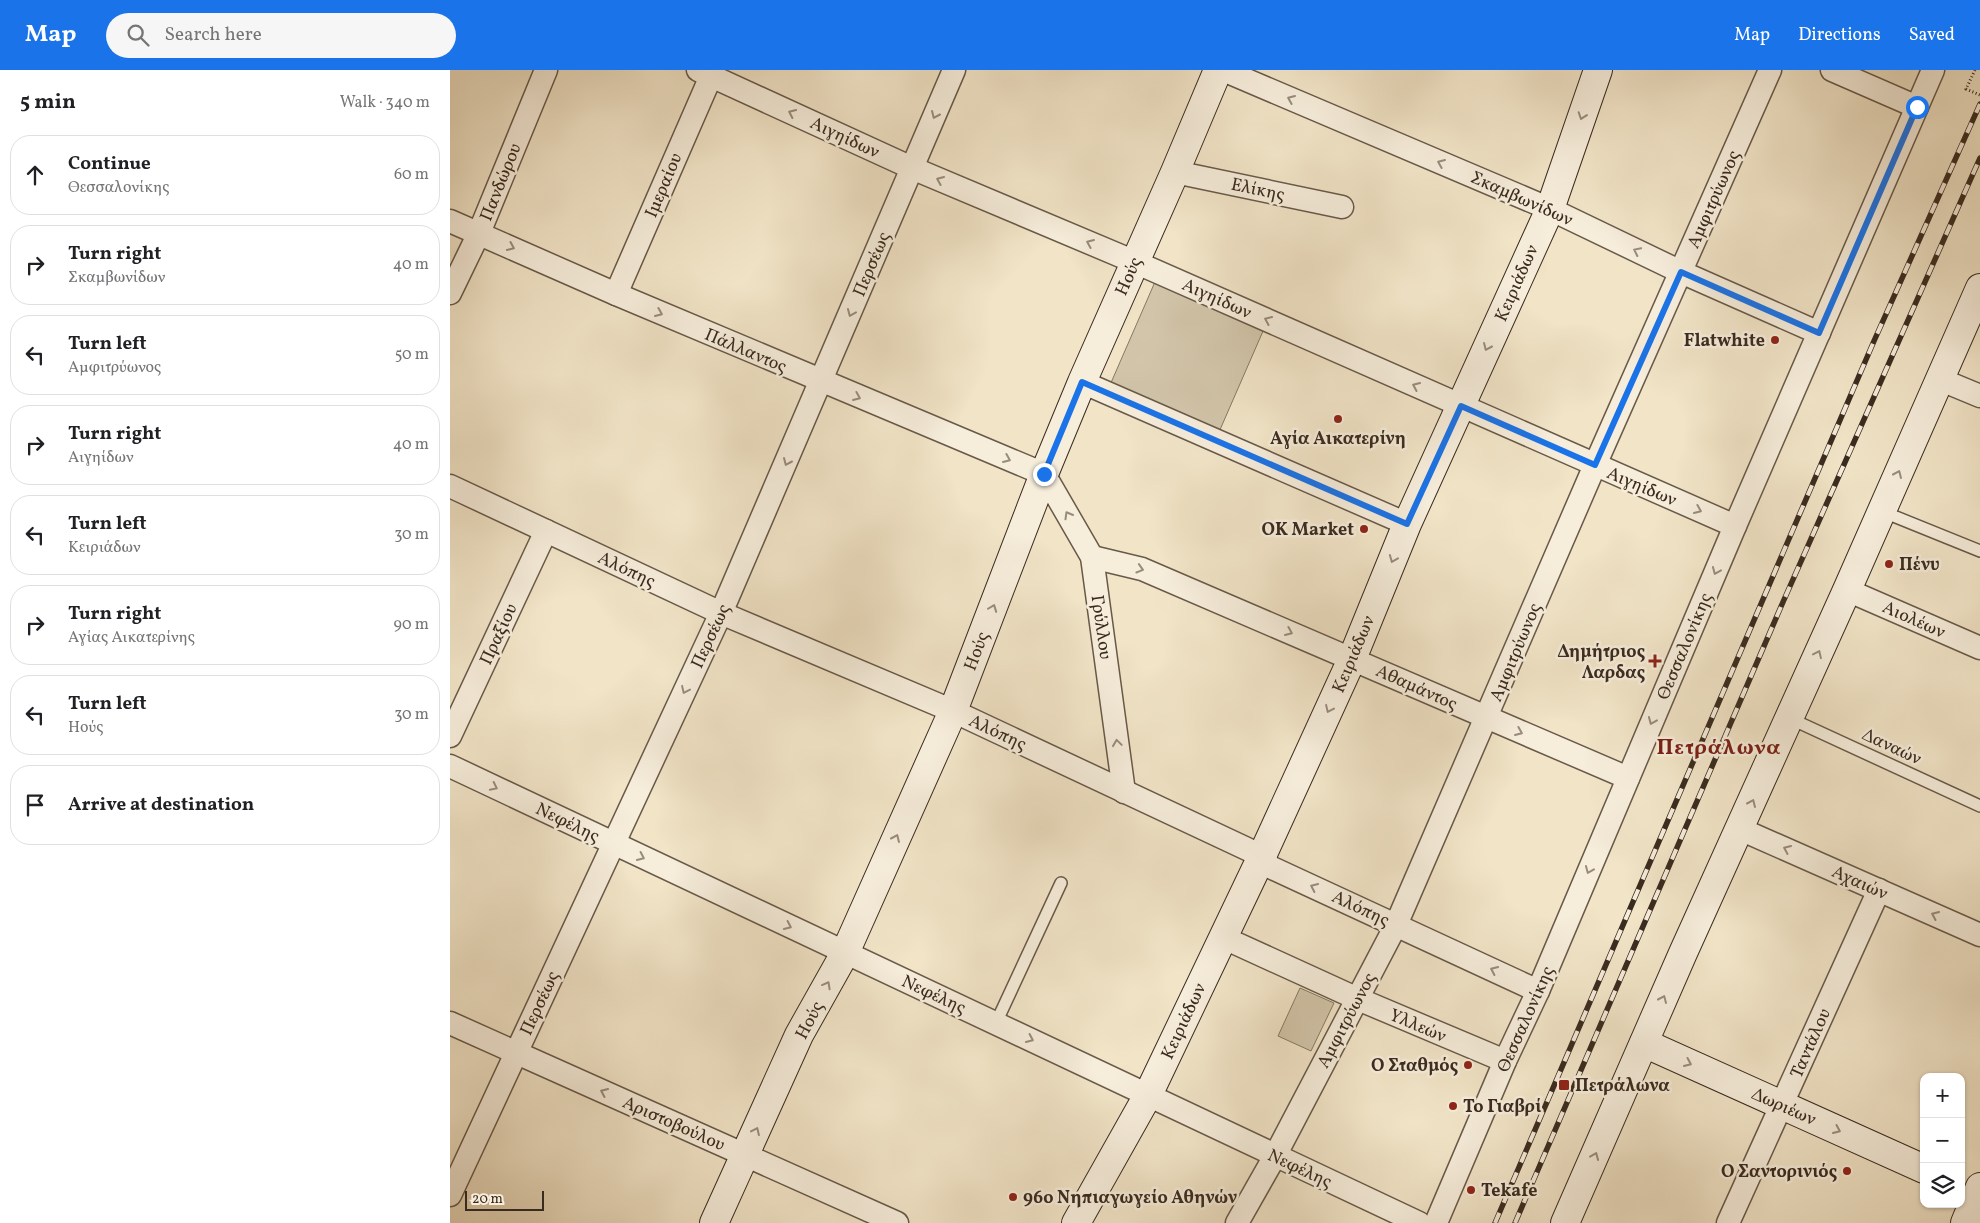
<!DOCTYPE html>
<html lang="en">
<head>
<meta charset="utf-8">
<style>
	:root { --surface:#fff; --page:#f6f6f6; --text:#202124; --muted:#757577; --line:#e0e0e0; --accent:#1a73e8 }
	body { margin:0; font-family:Vollkorn,serif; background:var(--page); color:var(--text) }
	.controls { position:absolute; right:15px; bottom:15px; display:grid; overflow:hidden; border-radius:10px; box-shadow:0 1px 4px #0004 }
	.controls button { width:45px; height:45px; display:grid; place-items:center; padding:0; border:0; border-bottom:1px solid var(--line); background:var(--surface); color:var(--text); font:25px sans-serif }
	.scale { position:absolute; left:15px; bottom:12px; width:79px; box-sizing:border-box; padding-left:5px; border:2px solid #3a2b1f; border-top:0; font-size:14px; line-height:18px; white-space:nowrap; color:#3a2b1f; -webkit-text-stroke:4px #f6eddb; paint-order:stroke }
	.stop { position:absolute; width:15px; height:15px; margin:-11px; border:4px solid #1a73e8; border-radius:50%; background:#fff }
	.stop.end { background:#1a73e8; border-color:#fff; box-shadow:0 1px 5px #0008 }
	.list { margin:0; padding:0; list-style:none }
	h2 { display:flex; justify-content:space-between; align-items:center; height:65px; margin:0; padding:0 20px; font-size:21px }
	h2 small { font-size:16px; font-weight:400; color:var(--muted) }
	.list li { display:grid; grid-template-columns:32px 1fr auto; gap:15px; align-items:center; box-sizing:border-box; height:80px; margin:0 10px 10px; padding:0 10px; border:1px solid var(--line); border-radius:20px }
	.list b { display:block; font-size:19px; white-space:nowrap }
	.list p { margin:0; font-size:16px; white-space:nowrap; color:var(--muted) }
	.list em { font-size:16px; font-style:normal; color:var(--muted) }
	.icon { flex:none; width:28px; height:28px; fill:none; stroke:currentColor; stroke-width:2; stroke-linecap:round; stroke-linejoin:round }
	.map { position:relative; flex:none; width:1530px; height:1153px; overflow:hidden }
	header { display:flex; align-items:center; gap:30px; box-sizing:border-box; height:70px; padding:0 25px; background:var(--accent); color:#fff }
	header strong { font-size:24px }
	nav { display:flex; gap:28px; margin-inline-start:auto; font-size:18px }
	.search { width:350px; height:45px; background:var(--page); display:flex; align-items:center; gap:12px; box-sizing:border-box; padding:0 18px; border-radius:28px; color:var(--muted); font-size:19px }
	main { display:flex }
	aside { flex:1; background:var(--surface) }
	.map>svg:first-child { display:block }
	.green { fill:#d2c5aa; stroke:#867864 }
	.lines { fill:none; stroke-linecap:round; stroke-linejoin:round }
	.lane-casing { stroke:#685949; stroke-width:14 }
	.street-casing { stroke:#685949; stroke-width:25 }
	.secondary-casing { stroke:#3a2b1f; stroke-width:30 }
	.path { stroke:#3a2b1f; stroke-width:3; stroke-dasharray:1 2.5; stroke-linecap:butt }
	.lane { stroke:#f6eddb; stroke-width:11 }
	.street { stroke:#f6eddb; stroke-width:22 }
	.secondary { stroke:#f6eddb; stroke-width:28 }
	.rail-casing { stroke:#3a2b1f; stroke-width:5.5 }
	.rail { stroke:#f6eddb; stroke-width:4; stroke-dasharray:11; stroke-linecap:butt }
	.oneway { stroke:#988c7d }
	.route { stroke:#1a73e8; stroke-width:6 }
	.poi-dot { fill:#8f2418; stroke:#f6eddb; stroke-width:2 }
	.labels { text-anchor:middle; stroke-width:5; stroke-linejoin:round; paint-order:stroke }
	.street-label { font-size:18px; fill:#3a2b1f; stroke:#f6eddb }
	.poi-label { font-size:18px; font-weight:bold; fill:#3a2b1f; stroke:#f6eddb; text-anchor:end }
	.district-label { font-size:22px; font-weight:bold; letter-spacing:1px; fill:#7a1f14; stroke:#f6eddb }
</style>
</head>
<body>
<header>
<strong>Map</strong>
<div class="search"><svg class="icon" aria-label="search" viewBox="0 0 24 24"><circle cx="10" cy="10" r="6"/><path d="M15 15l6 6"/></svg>Search here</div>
<nav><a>Map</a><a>Directions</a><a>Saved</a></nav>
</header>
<main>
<aside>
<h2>5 min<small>Walk · 340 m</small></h2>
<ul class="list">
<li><svg class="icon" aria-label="ahead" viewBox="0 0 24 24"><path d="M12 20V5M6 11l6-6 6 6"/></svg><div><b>Continue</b><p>Θεσσαλονίκης</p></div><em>60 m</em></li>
<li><svg class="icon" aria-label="right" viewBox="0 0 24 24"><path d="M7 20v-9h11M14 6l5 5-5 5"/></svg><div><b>Turn right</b><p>Σκαμβωνίδων</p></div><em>40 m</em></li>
<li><svg class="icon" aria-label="left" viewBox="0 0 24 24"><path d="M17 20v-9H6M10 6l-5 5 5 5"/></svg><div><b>Turn left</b><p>Αμφιτρύωνος</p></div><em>50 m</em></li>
<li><svg class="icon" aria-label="right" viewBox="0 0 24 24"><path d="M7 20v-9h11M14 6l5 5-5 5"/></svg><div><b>Turn right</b><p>Αιγηίδων</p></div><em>40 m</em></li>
<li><svg class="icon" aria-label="left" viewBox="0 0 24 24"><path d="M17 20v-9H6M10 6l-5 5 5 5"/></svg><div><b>Turn left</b><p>Κειριάδων</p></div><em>30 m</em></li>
<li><svg class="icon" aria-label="right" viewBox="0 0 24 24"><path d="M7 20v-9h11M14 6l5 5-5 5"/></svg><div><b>Turn right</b><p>Αγίας Αικατερίνης</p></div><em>90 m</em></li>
<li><svg class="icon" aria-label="left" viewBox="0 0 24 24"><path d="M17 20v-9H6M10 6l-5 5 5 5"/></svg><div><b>Turn left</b><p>Ηούς</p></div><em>30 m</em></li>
<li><svg class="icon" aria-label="arrive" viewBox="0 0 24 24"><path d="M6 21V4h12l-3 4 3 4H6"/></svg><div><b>Arrive at destination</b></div></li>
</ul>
</aside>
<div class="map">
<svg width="1530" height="1153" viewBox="0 0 1530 1153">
	<rect width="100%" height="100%" fill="#f1e4c7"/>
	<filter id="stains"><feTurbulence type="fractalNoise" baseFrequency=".004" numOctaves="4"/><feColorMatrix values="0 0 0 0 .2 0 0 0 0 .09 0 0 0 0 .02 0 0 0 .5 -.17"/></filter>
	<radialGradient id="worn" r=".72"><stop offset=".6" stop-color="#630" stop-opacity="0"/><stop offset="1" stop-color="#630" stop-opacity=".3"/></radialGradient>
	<g class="green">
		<path d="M 708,205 L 817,252 L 769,362 L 660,315 Z"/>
		<path d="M 850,918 L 884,933 L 861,981 L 828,966 Z"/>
	</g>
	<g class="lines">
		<g class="lane-casing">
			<g id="lane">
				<path d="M 1431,441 L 1530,481"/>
				<path d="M 1339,648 L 1530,736"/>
				<path d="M 546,953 L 611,813"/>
			</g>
		</g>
		<g class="street-casing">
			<g id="street">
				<path d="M 248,0 L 462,98 L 685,192 L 1285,456"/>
				<path d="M 773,0 L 1100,139 L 1231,202 L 1369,263"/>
				<path d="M 1382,0 L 1467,37"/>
				<path d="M 725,102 L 892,137"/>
				<path d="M 0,151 L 166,224 L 594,404 L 642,487 L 674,722"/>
				<path d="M 0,223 L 29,163 L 96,0"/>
				<path d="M 166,224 L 261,6"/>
				<path d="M 1489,309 L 1530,326"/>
				<path d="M 632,312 L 957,454"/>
				<path d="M 0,416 L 271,543 L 503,641 L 812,786 L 820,797 L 1088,921"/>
				<path d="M 642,487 L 692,499 L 1178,708"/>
				<path d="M 1397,520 L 1530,578"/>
				<path d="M 0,666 L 96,461"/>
				<path d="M 0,696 L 969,1153"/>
				<path d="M 1290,759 L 1530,865"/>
				<path d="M 772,867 L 908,929 L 1055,991"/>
				<path d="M 0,953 L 447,1153"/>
				<path d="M 0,1125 L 271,543 L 504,0"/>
				<path d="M 787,1153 L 825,1086 L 946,855 L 1145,395 L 1320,0"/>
				<path d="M 986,1153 L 1055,991 L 1088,921 L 1285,456 L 1483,0"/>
				<path d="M 1278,1153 L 1429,820"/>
			</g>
		</g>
		<g class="secondary-casing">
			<g id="secondary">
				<path d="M 1194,973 L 1474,1099"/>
				<path d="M 264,1153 L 349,965 L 395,883 L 503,641 L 594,404 L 632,312 L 725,102 L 768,0"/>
				<path d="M 626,1153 L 698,1025 L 812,786 L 902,589 L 957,454 L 1100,139 L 1148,0"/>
				<path d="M 1115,1153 L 1233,883 L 1397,520 L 1530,218"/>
				<path d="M 1515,1153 L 1530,1117"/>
			</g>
		</g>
		<path class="path" d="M 1525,0 L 1516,19 L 1530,25"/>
		<use href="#lane" class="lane"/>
		<use href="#street" class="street"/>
		<use href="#secondary" class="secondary"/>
		<g class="rail-casing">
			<g id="rail">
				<path d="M 1045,1153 L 1424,271 L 1530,34"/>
				<path d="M 1065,1153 L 1333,532 L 1530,88"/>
			</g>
		</g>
		<use href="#rail" class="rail"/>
	</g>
	<defs><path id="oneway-chevron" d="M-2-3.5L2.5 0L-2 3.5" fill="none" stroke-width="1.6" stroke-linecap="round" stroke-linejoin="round" transform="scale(1.25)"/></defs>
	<g class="oneway">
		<use href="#oneway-chevron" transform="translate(841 29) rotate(-157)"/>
		<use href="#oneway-chevron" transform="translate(342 43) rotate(-155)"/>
		<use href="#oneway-chevron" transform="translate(485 45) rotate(114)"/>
		<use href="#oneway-chevron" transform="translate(1132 46) rotate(109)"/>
		<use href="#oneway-chevron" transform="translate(991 93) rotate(-157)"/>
		<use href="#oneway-chevron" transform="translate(490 110) rotate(-157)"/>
		<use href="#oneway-chevron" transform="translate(640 173) rotate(-157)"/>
		<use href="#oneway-chevron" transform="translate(61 177) rotate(24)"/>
		<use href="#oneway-chevron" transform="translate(1187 181) rotate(-154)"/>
		<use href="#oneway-chevron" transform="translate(209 243) rotate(23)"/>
		<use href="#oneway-chevron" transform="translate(401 243) rotate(113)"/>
		<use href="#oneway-chevron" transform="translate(818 250) rotate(-156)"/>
		<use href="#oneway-chevron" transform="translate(1037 277) rotate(114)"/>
		<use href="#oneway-chevron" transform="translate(966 316) rotate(-156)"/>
		<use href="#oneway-chevron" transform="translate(407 327) rotate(23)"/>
		<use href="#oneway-chevron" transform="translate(557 389) rotate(23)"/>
		<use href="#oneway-chevron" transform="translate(337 392) rotate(114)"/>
		<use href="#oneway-chevron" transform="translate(1448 404) rotate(-66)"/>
		<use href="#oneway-chevron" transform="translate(1248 440) rotate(23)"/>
		<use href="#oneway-chevron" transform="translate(618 445) rotate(-120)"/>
		<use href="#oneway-chevron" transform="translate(943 489) rotate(112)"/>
		<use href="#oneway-chevron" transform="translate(690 499) rotate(17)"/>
		<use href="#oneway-chevron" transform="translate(1266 501) rotate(113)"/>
		<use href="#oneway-chevron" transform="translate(543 538) rotate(-69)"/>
		<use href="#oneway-chevron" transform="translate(839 562) rotate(23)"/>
		<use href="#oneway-chevron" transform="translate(1368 584) rotate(-65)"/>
		<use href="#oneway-chevron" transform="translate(235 620) rotate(115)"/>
		<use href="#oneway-chevron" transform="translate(879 639) rotate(115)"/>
		<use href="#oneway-chevron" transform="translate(1202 651) rotate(113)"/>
		<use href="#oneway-chevron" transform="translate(1069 662) rotate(23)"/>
		<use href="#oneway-chevron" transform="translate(667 673) rotate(-98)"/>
		<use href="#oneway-chevron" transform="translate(44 717) rotate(26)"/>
		<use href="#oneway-chevron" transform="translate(1302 733) rotate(-66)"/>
		<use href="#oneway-chevron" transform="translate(446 768) rotate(-66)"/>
		<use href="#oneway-chevron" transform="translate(1337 779) rotate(-156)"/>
		<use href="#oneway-chevron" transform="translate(191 787) rotate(25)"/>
		<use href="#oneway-chevron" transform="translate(1139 800) rotate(113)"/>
		<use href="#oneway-chevron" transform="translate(864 817) rotate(-155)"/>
		<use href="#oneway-chevron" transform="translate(1485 845) rotate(-156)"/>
		<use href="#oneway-chevron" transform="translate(338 856) rotate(25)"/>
		<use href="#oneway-chevron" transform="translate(1044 900) rotate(-155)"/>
		<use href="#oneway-chevron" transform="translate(377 915) rotate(-61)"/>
		<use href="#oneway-chevron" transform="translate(1213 929) rotate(-66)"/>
		<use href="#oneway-chevron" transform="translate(580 969) rotate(25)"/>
		<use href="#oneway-chevron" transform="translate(1238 993) rotate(24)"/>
		<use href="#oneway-chevron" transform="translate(154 1022) rotate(-156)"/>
		<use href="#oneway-chevron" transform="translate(1387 1060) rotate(24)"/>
		<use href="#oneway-chevron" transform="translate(306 1061) rotate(-65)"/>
		<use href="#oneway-chevron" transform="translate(1145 1086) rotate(-67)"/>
	</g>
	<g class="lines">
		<path class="route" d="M 594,404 L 632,312 L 957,454 L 1011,336 L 1145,395 L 1231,202 L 1369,263 L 1467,37"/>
	</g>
	<g class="poi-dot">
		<circle cx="1325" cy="270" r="5"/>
		<circle cx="888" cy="349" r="5"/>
		<circle cx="914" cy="459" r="5"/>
		<circle cx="1439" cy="494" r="5"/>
		<path d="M1202.5 583.5h5v5h5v5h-5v5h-5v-5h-5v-5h5z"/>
		<circle cx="1018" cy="995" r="5"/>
		<rect x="1108" y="1009" width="12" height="12" rx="2.5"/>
		<circle cx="1003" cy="1036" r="5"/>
		<circle cx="1397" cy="1101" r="5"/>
		<circle cx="1021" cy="1120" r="5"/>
		<circle cx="563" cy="1127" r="5"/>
	</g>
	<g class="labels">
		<g class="street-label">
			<text transform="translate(395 67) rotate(25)" y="6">Αιγηίδων</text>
			<text transform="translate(50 112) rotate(-68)" y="6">Πανδώρου</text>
			<text transform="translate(213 115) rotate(-67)" y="6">Ιμεραίου</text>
			<text transform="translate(808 119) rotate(12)" y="6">Ελίκης</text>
			<text transform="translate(1072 128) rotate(24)" y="6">Σκαμβωνίδων</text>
			<text transform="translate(1263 129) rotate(-66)" y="6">Αμφιτρύωνος</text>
			<text transform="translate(421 194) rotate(-67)" y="6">Περσέως</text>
			<text transform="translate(678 206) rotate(-66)" y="6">Ηούς</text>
			<text transform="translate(1066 213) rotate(-66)" y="6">Κειριάδων</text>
			<text transform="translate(767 228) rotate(24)" y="6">Αιγηίδων</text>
			<text transform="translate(296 280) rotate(23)" y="6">Πάλλαντος</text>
			<text transform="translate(1192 416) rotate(23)" y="6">Αιγηίδων</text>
			<text transform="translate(177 499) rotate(25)" y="6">Αλόπης</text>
			<text transform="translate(1464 549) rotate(24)" y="6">Αιολέων</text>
			<text transform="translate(652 557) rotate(82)" y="6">Γρύλλου</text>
			<text transform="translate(48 564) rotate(-65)" y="6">Πραξίου</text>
			<text transform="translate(260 566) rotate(-65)" y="6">Περσέως</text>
			<text transform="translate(1234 576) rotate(-67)" y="6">Θεσσαλονίκης</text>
			<text transform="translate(526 581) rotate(-69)" y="6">Ηούς</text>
			<text transform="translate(1065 582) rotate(-67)" y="6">Αμφιτρύωνος</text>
			<text transform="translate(903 584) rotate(-67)" y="6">Κειριάδων</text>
			<text transform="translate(967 617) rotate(24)" y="6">Αθαμάντος</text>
			<text transform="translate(548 662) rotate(25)" y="6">Αλόπης</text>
			<text transform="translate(1442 676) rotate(25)" y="6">Δαναών</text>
			<text transform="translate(118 752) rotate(26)" y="6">Νεφέλης</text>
			<text transform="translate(1410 812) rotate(24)" y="6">Αχαιών</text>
			<text transform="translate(911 838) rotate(25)" y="6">Αλόπης</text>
			<text transform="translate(484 924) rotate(25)" y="6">Νεφέλης</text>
			<text transform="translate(89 933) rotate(-65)" y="6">Περσέως</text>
			<text transform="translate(1075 949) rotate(-66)" y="6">Θεσσαλονίκης</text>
			<text transform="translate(359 950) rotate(-62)" y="6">Ηούς</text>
			<text transform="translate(896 950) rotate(-62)" y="6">Αμφιτρύωνος</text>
			<text transform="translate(733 951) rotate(-65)" y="6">Κειριάδων</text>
			<text transform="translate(968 955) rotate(23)" y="6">Υλλεών</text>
			<text transform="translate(1360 973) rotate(-66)" y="6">Ταντάλου</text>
			<text transform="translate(1334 1036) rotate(24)" y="6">Δωριέων</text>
			<text transform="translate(224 1053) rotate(24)" y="6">Αριστοβούλου</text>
			<text transform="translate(850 1098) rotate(25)" y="6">Νεφέλης</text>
		</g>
		<g class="poi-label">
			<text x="1315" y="276">Flatwhite</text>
			<text x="888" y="374" text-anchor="middle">Αγία Αικατερίνη</text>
			<text x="904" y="465">OK Market</text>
			<text x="1449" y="500" text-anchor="start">Πένυ</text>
			<text x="1195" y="587">Δημήτριος<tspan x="1195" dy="21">Λαρδας</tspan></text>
			<text x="1008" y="1001">Ο Σταθμός</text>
			<text x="1125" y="1021" text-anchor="start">Πετράλωνα</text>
			<text x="1013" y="1042" text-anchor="start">Το Γιαβρί</text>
			<text x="1387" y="1107">Ο Σαντορινιός</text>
			<text x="1031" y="1126" text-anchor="start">Tekafe</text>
			<text x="573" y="1133" text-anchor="start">96ο Νηπιαγωγείο Αθηνών</text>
		</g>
		<g class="district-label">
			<text x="1269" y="684">Πετράλωνα</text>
		</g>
	</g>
	<rect width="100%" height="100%" filter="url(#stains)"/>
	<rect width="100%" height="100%" fill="url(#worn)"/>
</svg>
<div class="controls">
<button>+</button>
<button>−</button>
<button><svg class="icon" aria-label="layers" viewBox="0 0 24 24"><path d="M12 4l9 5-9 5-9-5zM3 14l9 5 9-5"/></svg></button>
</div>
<div class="scale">20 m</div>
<div class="stop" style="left:1467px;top:37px"></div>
<div class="stop end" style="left:594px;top:404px"></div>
</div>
</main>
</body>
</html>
